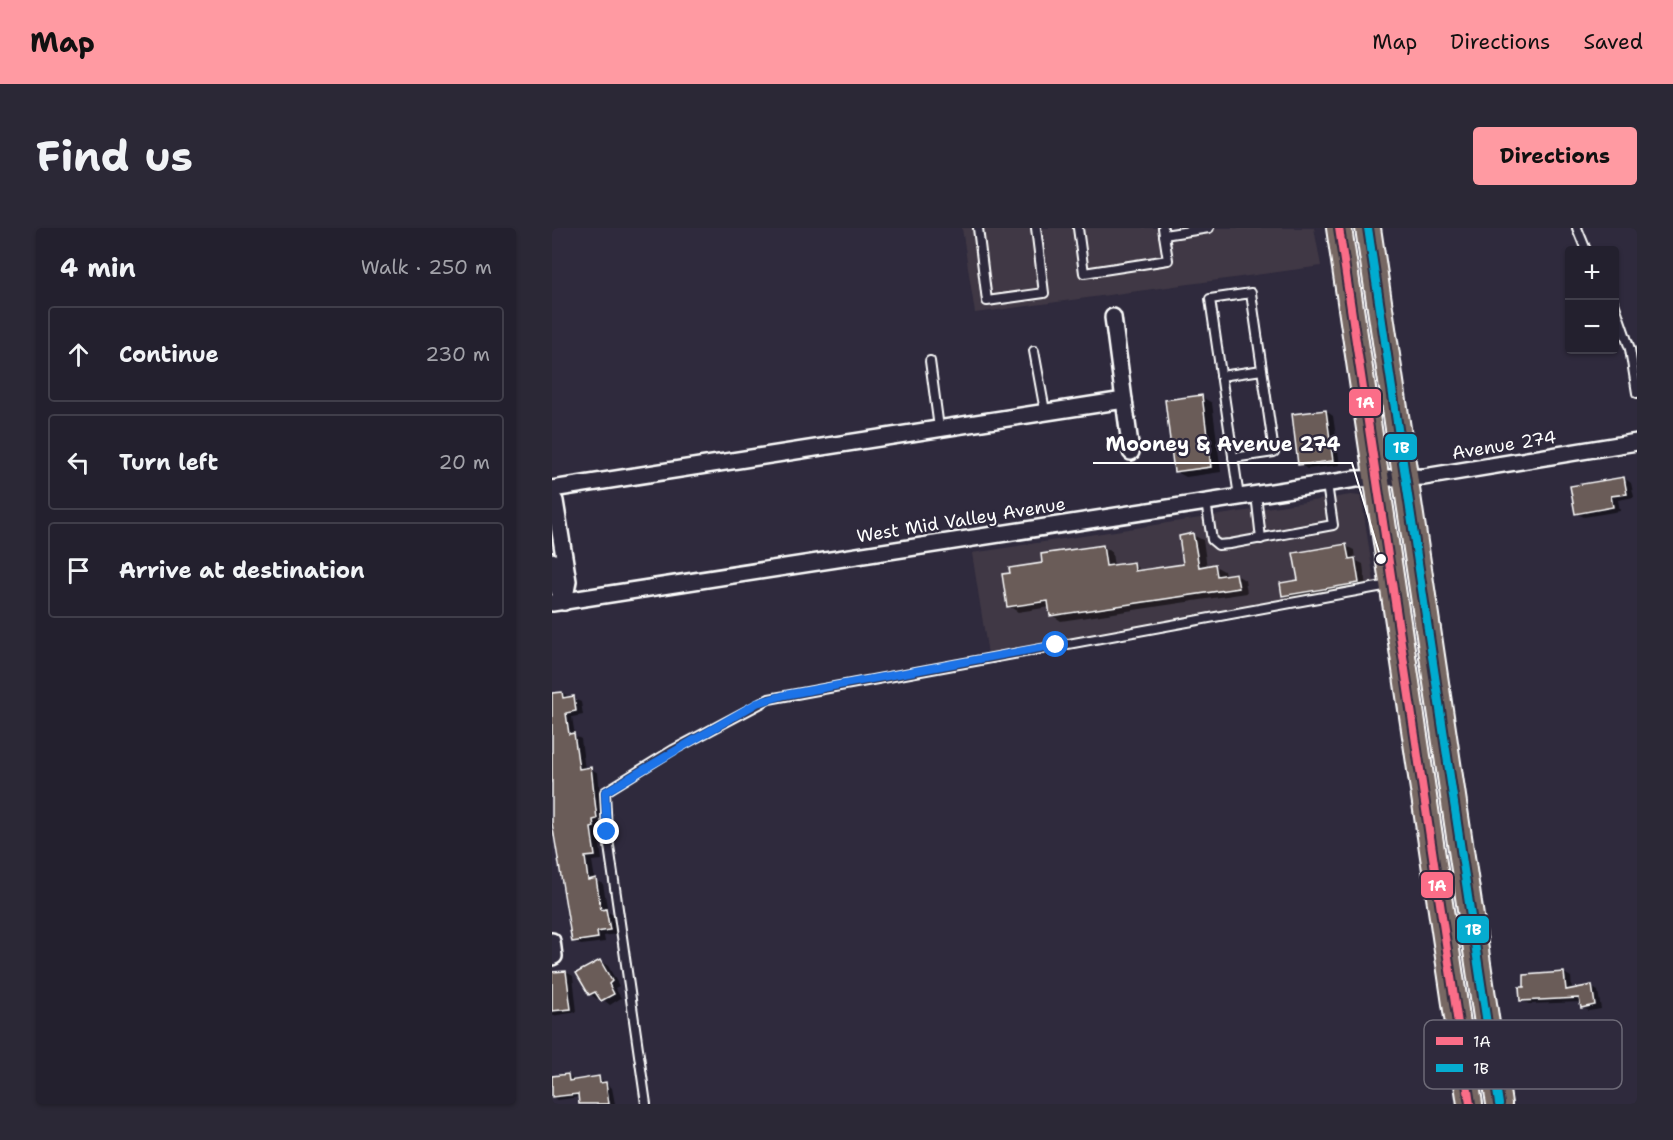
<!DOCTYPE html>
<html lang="en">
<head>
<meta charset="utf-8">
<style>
	:root { --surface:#23202e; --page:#2b2836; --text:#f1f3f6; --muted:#a3a3aa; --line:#403e4a; --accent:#ff9aa2 }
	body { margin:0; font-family:"Shantell Sans",sans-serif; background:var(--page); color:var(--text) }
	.controls { position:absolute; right:18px; top:18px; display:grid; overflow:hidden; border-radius:6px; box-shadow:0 2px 4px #0004 }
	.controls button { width:54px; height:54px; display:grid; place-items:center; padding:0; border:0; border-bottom:2px solid var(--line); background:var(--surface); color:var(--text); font:30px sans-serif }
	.stop { position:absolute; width:18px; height:18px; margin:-14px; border:4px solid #1a73e8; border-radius:50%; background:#fff }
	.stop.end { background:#1a73e8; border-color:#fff; box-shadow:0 2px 6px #0008 }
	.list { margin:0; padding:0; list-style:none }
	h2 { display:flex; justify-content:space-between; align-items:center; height:78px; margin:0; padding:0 24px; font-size:26px }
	h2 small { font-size:20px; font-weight:400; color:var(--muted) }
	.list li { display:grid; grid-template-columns:39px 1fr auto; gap:18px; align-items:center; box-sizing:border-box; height:96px; margin:0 12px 12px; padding:0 12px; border:2px solid var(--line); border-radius:6px }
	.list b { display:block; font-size:22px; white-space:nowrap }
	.list em { font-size:20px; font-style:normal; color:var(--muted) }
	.icon { flex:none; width:33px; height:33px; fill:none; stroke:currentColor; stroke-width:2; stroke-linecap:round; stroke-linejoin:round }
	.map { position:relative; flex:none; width:1085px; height:876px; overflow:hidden; border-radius:6px }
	header { display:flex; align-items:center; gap:36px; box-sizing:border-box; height:84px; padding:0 30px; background:var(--accent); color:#111 }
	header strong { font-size:28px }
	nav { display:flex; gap:33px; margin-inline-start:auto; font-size:21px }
	.intro { display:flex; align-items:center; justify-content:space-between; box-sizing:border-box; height:144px; padding:0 36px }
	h1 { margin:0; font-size:42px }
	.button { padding:15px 27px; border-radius:6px; background:var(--accent); color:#111; font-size:21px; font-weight:700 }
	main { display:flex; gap:36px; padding:0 36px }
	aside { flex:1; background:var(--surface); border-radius:6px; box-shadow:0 2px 4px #0004 }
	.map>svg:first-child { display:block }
	.built { fill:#413945 }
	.shadow { fill:#0007 }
	.building { fill:#6a5c59; stroke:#fff; stroke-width:1.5 }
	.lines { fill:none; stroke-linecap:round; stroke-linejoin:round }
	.service-casing { stroke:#fff; stroke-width:12 }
	.minor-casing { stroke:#fff; stroke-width:20 }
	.primary-casing { stroke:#fff; stroke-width:28 }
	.service { stroke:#2f2a3d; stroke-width:8 }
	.minor { stroke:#2f2a3d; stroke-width:15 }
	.primary { stroke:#776864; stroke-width:24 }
	.bus-1-casing { stroke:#2f2a3d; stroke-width:12 }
	.bus-2-casing { stroke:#2f2a3d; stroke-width:12 }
	.bus-1 { stroke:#fb6d88; stroke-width:8 }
	.bus-2 { stroke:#06acd0; stroke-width:8 }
	.route { stroke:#1a73e8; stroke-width:8 }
	.labels { text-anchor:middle; stroke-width:4.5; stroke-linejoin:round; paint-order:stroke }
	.street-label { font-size:18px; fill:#fff; stroke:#2f2a3d }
	.key { fill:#2f2a3d; stroke:#6d6a77; stroke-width:1.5 }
	.key-label { font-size:16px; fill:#fff }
	.leader { fill:none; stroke:#fff; stroke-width:2 }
	.callout-dot { fill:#fff; stroke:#2f2a3d; stroke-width:2 }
	.callout-label { font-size:20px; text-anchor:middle; font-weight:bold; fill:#fff; stroke:#2f2a3d; stroke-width:4.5; stroke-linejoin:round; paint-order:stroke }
	.line-badge { stroke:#2f2a3d; stroke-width:2 }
	.badge-label { font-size:16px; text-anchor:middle; font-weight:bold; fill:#fff }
</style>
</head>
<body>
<header>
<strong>Map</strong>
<nav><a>Map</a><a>Directions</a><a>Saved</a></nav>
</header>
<div class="intro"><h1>Find us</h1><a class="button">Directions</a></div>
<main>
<aside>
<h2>4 min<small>Walk · 250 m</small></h2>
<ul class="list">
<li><svg class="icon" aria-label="ahead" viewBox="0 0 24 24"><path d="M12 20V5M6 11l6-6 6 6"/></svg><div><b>Continue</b></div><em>230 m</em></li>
<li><svg class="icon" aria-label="left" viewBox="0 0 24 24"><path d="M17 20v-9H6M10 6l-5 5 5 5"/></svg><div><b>Turn left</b></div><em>20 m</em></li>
<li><svg class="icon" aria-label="arrive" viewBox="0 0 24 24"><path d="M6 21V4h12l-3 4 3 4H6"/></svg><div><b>Arrive at destination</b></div></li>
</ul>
</aside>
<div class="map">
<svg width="1085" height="876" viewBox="0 0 1085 876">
	<rect width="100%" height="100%" fill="#2f2a3d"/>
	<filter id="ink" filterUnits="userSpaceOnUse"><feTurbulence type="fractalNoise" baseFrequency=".0167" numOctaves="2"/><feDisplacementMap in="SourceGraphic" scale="12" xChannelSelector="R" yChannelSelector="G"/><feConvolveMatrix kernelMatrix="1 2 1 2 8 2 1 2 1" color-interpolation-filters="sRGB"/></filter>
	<g filter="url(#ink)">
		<g class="built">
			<path d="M 410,0 L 762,0 L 769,38 L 423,85 Z"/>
			<path d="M 799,267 L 808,268 L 810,273 L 822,354 L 436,426 L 420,325 Z"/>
		</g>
		<g class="shadow">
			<path d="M 650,169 L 660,175 L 669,244 L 634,249 L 623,243 Z"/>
			<path d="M 774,183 L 781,188 L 788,237 L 755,241 L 748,236 Z"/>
			<path d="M 1072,250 L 1079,255 L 1082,269 L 1066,272 L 1068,283 L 1032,289 L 1024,285 Z"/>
			<path d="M 641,307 L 651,312 L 655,339 L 663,338 L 672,343 L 673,348 L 684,347 L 693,352 L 695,365 L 509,393 L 500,387 L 498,379 L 466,384 L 457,378 L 492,336 L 551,318 L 560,324 L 562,339 L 581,336 L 591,344 L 633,338 Z"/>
			<path d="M 794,318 L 802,322 L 803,332 L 811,336 L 814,359 L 739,372 L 731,367 Z"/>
			<path d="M 10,465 L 29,474 L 31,487 L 20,489 L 23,508 L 29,511 L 33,542 L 39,541 L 46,545 L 51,595 L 47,595 L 49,603 L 46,603 L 50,632 L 40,633 L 43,652 L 51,656 L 56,684 L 61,687 L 64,706 L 52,708 L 53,714 L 29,717 L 22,713 L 0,580 L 0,467 Z"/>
			<path d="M 48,733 L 56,738 L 67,758 L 63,760 L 69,770 L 58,777 L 48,769 L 45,771 L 38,766 Z"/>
			<path d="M 14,744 L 21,748 L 25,784 L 0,788 L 0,746 Z"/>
			<path d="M 1012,745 L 1019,749 L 1020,762 L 1039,759 L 1046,763 L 1049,781 L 1037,783 L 1030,779 L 1030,774 L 977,776 L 969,772 Z"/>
			<path d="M 16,847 L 23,853 L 47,850 L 53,854 L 60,860 L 63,876 L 29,876 L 28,869 L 5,872 L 0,869 L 0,849 Z"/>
		</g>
		<g class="building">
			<path d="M 650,167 L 659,239 L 622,244 L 613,172 Z"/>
			<path d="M 774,182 L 781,233 L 746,237 L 740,186 Z"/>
			<path d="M 1072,249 L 1075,266 L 1059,268 L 1061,279 L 1023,286 L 1018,258 Z"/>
			<path d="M 641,305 L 647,339 L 663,336 L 665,348 L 684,345 L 687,360 L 498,388 L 496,373 L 455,379 L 450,346 L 458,345 L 457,340 L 490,335 L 489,326 L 551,317 L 554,338 L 582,334 L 583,343 L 631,336 L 627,308 Z"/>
			<path d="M 794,316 L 797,331 L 803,330 L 807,355 L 730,368 L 728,355 L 746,352 L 741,325 Z"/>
			<path d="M 10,464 L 11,470 L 22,468 L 24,483 L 14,485 L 17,506 L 22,505 L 27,541 L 39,539 L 45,591 L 41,592 L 42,599 L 39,600 L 43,628 L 33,629 L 36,652 L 44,650 L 49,682 L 54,681 L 58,702 L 45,704 L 46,710 L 20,714 L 0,595 L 0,465 Z"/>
			<path d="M 48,732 L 60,753 L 57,756 L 62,766 L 49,773 L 43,764 L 37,767 L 24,745 Z"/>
			<path d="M 14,743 L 19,781 L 0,783 L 0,744 Z"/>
			<path d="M 1012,744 L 1014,762 L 1040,757 L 1043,777 L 1029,780 L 1027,770 L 968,773 L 967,759 L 972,759 L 972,747 Z"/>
			<path d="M 16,846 L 17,853 L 47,848 L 48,855 L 54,854 L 57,876 L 27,876 L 26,866 L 0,869 L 0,848 Z"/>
		</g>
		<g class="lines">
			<g class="service-casing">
				<g id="service">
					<path d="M 426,0 L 435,73 L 492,65 L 484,0"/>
					<path d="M 526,0 L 532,45 L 616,32 L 612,7"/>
					<path d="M 611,0 L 612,7 L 657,0"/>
					<path d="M 1025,0 L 1034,22"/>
					<path d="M 1062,75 L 1078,121 L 1085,165"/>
					<path d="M 482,123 L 493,183"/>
					<path d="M 378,133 L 387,200"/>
					<path d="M 669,148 L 710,142"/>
					<path d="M 681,230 L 722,224 L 699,65 L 658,71 L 687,269"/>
					<path d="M 704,266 L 709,311"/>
					<path d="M 654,274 L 660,312 L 666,317 L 678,316 L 781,297 L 775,256"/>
					<path d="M 94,876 L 55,604 L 53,564 L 121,522 L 217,471 L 837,357"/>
				</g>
			</g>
			<g class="minor-casing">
				<g id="minor">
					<path d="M 561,89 L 572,172"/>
					<path d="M 0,261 L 572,172 L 579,224"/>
					<path d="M 0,269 L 3,273 L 16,353 L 12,374"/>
					<path d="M 0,333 L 3,354 L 12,374"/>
					<path d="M 0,375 L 804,251 L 872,249 L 1085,214"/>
					<path d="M 0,713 L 2,728 L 0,729"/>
				</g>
			</g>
			<g class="primary-casing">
				<g id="primary">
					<path d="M 787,0 L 918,876"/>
					<path d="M 816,0 L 947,876"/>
				</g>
			</g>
			<use href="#service" class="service"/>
			<use href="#minor" class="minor"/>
			<use href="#primary" class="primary"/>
			<g class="bus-1-casing">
				<path id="bus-1" d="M 787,0 L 918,876"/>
			</g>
			<g class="bus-2-casing">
				<path id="bus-2" d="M 816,0 L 947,876"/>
			</g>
			<use href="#bus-1" class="bus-1"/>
			<use href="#bus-2" class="bus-2"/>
		</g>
	</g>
	<g class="lines" filter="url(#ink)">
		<path class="route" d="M 55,604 L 53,564 L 205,475 L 233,467 L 504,417"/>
	</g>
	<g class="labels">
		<g class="street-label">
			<text transform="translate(952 217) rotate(-9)" y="6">Avenue 274</text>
			<text transform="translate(409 292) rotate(-9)" y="6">West Mid Valley Avenue</text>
		</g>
	</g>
	<rect x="872" y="792" width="198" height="69" rx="9" class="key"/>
	<rect x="884" y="809" width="27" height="8" fill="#fb6d88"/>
	<rect x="884" y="836" width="27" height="8" fill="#06acd0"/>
	<g class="key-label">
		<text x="921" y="819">1A</text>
		<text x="921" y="846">1B</text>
	</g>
	<path class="leader" d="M829 331L800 235H541"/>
	<circle class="callout-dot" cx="829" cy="331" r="6"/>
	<g class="callout-label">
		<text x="671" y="223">Mooney &amp; Avenue 274</text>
	</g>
	<g class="line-badge">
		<rect x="796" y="160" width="34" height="29" rx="6" fill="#fb6d88"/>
		<rect x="832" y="205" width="34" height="28" rx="6" fill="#06acd0"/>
		<rect x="868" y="643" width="34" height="28" rx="6" fill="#fb6d88"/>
		<rect x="904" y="687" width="34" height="29" rx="6" fill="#06acd0"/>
	</g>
	<g class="badge-label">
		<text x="813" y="180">1A</text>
		<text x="849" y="225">1B</text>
		<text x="885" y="663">1A</text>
		<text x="921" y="707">1B</text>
	</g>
</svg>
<div class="controls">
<button>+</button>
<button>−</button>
</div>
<div class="stop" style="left:504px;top:417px"></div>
<div class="stop end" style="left:55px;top:604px"></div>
</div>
</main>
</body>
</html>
